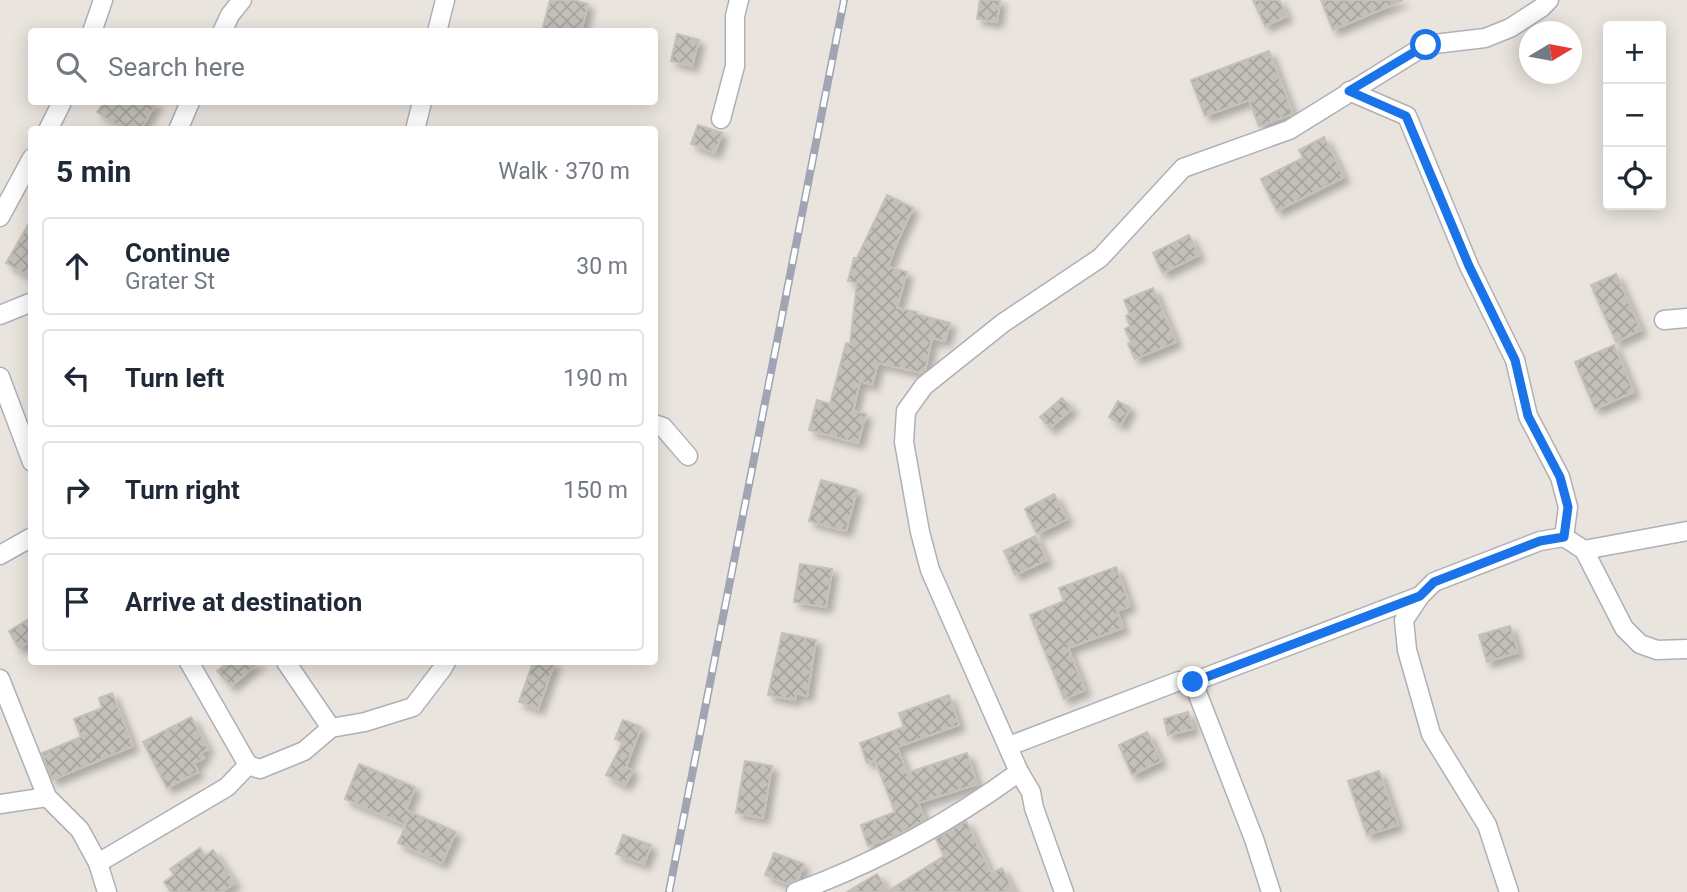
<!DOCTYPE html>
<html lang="en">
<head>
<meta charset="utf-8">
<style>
	:root { --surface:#fff; --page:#f6f6f7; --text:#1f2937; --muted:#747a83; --line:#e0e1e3 }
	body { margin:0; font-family:Roboto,sans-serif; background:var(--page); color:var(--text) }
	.controls { position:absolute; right:21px; top:21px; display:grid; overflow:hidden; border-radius:7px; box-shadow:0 4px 18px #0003 }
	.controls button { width:63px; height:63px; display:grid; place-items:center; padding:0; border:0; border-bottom:2px solid var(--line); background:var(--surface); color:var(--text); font:35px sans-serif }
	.compass { position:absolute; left:1519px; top:21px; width:63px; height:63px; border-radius:50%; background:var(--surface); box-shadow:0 4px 18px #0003; rotate:80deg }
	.stop { position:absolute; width:21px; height:21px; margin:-16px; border:5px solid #1a73e8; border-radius:50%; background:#fff }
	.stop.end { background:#1a73e8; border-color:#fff; box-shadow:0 2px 7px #0008 }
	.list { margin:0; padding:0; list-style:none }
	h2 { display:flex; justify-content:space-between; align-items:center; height:91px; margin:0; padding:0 28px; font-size:30px }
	h2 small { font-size:23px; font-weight:400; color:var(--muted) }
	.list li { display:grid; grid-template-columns:46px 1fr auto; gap:21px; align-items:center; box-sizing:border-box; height:98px; margin:0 14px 14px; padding:0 14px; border:2px solid var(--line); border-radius:7px }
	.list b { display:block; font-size:26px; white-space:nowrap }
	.list p { margin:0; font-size:23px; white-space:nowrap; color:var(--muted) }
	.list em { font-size:23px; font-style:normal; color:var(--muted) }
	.icon { flex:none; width:38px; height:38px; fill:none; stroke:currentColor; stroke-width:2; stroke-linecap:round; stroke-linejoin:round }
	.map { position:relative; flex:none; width:1687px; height:892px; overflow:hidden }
	.search { position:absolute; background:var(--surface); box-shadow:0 4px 18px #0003; left:28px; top:28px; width:630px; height:77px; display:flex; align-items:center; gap:18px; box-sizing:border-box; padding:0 24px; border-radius:7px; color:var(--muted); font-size:26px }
	.panel { position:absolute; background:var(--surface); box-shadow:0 4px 18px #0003; left:28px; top:126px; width:630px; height:539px; border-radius:7px }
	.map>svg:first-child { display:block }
	.building { fill:url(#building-cross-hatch); stroke:#c6c0b7; stroke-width:2; filter:url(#shadow) }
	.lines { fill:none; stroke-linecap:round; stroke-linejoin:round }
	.street-casing { stroke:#aeb0b9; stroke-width:21 }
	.street { stroke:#fff; stroke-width:18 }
	.rail-casing { stroke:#a1a4b2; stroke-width:8 }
	.rail { stroke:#fff; stroke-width:5; stroke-dasharray:16; stroke-linecap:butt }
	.route { stroke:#1a73e8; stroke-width:9 }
</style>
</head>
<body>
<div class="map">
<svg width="1687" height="892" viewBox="0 0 1687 892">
	<defs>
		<pattern id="building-cross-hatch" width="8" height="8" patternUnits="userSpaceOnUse" patternTransform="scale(1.75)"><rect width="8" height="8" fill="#c3bfb9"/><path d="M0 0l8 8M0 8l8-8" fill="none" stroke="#a8a49f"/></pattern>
		<filter id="shadow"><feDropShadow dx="5.5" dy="5.5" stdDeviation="3.5" flood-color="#0004"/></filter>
	</defs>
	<rect width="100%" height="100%" fill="#eae4de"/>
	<g class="building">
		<path d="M 550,0 L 573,0 L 588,4 L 581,32 L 542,32 Z"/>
		<path d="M 980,0 L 1000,0 L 997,22 L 977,19 Z"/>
		<path d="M 1253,0 L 1279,0 L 1287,16 L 1265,26 Z"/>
		<path d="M 1321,0 L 1403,0 L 1333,30 Z"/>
		<path d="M 677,34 L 699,40 L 692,66 L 671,61 Z"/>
		<path d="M 1269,51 L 1293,114 L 1259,126 L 1249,100 L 1205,116 L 1191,80 Z"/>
		<path d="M 104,102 L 157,102 L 140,130 L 124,130 L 97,112 Z"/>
		<path d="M 698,125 L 722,133 L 715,153 L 691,144 Z"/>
		<path d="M 1324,137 L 1344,177 L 1277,211 L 1261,179 L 1303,158 L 1299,150 Z"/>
		<path d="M 887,195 L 913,208 L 898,240 L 888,267 L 907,272 L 897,308 L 917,312 L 916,314 L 950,323 L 945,341 L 932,338 L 925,371 L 922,373 L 878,363 L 872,385 L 860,381 L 853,411 L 866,414 L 858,443 L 809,430 L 817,400 L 830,404 L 846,343 L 850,344 L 857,283 L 848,281 L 854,258 L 857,258 Z"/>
		<path d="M 32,218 L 32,278 L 6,263 Z"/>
		<path d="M 1189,235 L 1199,255 L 1163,273 L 1153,253 Z"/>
		<path d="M 1616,274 L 1641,330 L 1616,342 L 1591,285 Z"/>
		<path d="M 1153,288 L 1176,342 L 1135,359 L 1128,344 L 1131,342 L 1125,329 L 1130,326 L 1126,316 L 1130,314 L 1124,300 Z"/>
		<path d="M 1614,345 L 1634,392 L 1595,409 L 1575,362 Z"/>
		<path d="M 1062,398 L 1072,409 L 1050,428 L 1040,417 Z"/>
		<path d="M 1118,401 L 1130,408 L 1121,425 L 1109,417 Z"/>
		<path d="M 821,480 L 857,490 L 846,531 L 809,521 Z"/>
		<path d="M 1054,494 L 1067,519 L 1037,534 L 1025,509 Z"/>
		<path d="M 1035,536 L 1047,560 L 1015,575 L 1004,551 Z"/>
		<path d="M 800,564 L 832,569 L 826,607 L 794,602 Z"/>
		<path d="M 1116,567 L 1130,606 L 1117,611 L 1123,628 L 1068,648 L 1085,690 L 1064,699 L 1030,615 L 1064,601 L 1059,588 Z"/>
		<path d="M 32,617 L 32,640 L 19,648 L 9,631 Z"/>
		<path d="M 1510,626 L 1518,652 L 1487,662 L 1479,635 Z"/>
		<path d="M 782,633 L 816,640 L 807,696 L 796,693 L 795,700 L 768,695 Z"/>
		<path d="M 228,662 L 259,662 L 231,686 L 217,671 Z"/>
		<path d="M 533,662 L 555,662 L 538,709 L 519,702 Z"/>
		<path d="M 112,693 L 133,746 L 52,780 L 42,753 L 81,737 L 74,719 L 102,708 L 99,698 Z"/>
		<path d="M 949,695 L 959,725 L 897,747 L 907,773 L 967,753 L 977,784 L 918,803 L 925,820 L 897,835 L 868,846 L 861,825 L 895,812 L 875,760 L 867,763 L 860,743 L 904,727 L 899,713 Z"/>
		<path d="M 1188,712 L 1193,729 L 1168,735 L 1164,719 Z"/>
		<path d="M 191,717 L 208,749 L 201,753 L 204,758 L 194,763 L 198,772 L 167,788 L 143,742 Z"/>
		<path d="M 623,720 L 641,727 L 626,767 L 633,771 L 625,785 L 606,775 L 623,742 L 615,739 Z"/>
		<path d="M 1147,732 L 1161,761 L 1132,775 L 1119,745 Z"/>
		<path d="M 745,761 L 772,766 L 763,818 L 736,813 Z"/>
		<path d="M 359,764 L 415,787 L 406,810 L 456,832 L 442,863 L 398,843 L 406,825 L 345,799 Z"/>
		<path d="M 1379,771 L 1398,825 L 1367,835 L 1348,781 Z"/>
		<path d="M 966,821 L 991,873 L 1002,868 L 1014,892 L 847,892 L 877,874 L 888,891 L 944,856 L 936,839 Z"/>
		<path d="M 623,835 L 651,845 L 644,864 L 616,854 Z"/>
		<path d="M 200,848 L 205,856 L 213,850 L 235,883 L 222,892 L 171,892 L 164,882 L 174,875 L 170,869 Z"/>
		<path d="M 774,853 L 804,864 L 798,879 L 788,884 L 765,875 Z"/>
	</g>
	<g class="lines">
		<g class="street-casing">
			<g id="street">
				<path d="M 92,32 L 103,0"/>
				<path d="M 222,32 L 230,15 L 242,0"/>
				<path d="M 437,32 L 445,0"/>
				<path d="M 1349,91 L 1407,116 L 1469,266 L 1515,360 L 1528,416 L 1560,477 L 1568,507 L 1564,537"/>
				<path d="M 721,119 L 735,66 L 735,16 L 739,0"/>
				<path d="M 48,130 L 62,102"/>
				<path d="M 178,130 L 190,102"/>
				<path d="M 415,130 L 422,102"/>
				<path d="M 0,217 L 32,158"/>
				<path d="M 0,315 L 32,302"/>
				<path d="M 1664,320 L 1687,318"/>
				<path d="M 0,377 L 32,462"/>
				<path d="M 654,424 L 663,427 L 688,456"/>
				<path d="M 1584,550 L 1687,531"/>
				<path d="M 0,555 L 32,537"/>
				<path d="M 189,662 L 248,765 L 260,769 L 304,751 L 331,728 L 365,722 L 413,707 L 442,669 L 446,662"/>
				<path d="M 286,662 L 331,728"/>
				<path d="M 0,679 L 47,797 L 80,830 L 98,863 L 107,892"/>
				<path d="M 1193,682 L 1420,596"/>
				<path d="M 1009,746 L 1179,681 L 1193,682 L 1254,839 L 1271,892"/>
				<path d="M 0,804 L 47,797"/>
				<path d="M 98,863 L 227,787 L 248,765"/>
				<path d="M 796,892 C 875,863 951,822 1019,772"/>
				<path d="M 1064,892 L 1034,808 L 1031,792 L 1019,772 L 930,570 L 920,532 L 904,442 L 906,411 L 924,386 L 1003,323 L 1100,258 L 1183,168 L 1289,130 L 1426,45 L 1485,38 L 1510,28 L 1541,8 L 1549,0"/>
				<path d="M 1509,892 L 1487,825 L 1431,734 L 1407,650 L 1404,620 L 1420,596 L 1434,582 L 1540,541 L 1564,537 L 1584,550 L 1624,628 L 1640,644 L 1657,650 L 1687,649"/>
			</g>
		</g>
		<use href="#street" class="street"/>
		<g class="rail-casing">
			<path id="rail" d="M 669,892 L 844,0"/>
		</g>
		<use href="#rail" class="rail"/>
	</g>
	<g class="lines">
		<path class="route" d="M 1193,682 L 1420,596 L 1434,582 L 1540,541 L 1564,537 L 1568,507 L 1560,477 L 1528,416 L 1515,360 L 1469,266 L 1406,116 L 1349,91 L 1426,45"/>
	</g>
</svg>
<div class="controls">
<button>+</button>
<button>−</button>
<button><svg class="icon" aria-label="locate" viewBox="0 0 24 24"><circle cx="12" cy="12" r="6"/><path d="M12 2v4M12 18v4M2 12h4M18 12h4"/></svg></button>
</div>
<svg class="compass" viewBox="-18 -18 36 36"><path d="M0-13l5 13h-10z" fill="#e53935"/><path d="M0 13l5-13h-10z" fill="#747a83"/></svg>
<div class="stop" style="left:1426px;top:45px"></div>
<div class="stop end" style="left:1193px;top:682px"></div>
<div class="search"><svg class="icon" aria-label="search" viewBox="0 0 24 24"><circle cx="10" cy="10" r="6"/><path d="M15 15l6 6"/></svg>Search here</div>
<section class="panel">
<h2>5 min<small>Walk · 370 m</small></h2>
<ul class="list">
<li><svg class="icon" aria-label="ahead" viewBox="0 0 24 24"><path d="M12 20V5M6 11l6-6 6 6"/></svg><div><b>Continue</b><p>Grater St</p></div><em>30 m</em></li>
<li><svg class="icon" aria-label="left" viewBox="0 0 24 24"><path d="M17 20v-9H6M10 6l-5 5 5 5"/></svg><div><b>Turn left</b></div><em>190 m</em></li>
<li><svg class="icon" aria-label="right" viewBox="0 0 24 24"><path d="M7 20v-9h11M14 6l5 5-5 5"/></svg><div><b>Turn right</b></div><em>150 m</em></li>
<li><svg class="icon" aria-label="arrive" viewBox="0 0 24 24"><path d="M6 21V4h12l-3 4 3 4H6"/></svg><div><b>Arrive at destination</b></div></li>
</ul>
</section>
</div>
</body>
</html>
